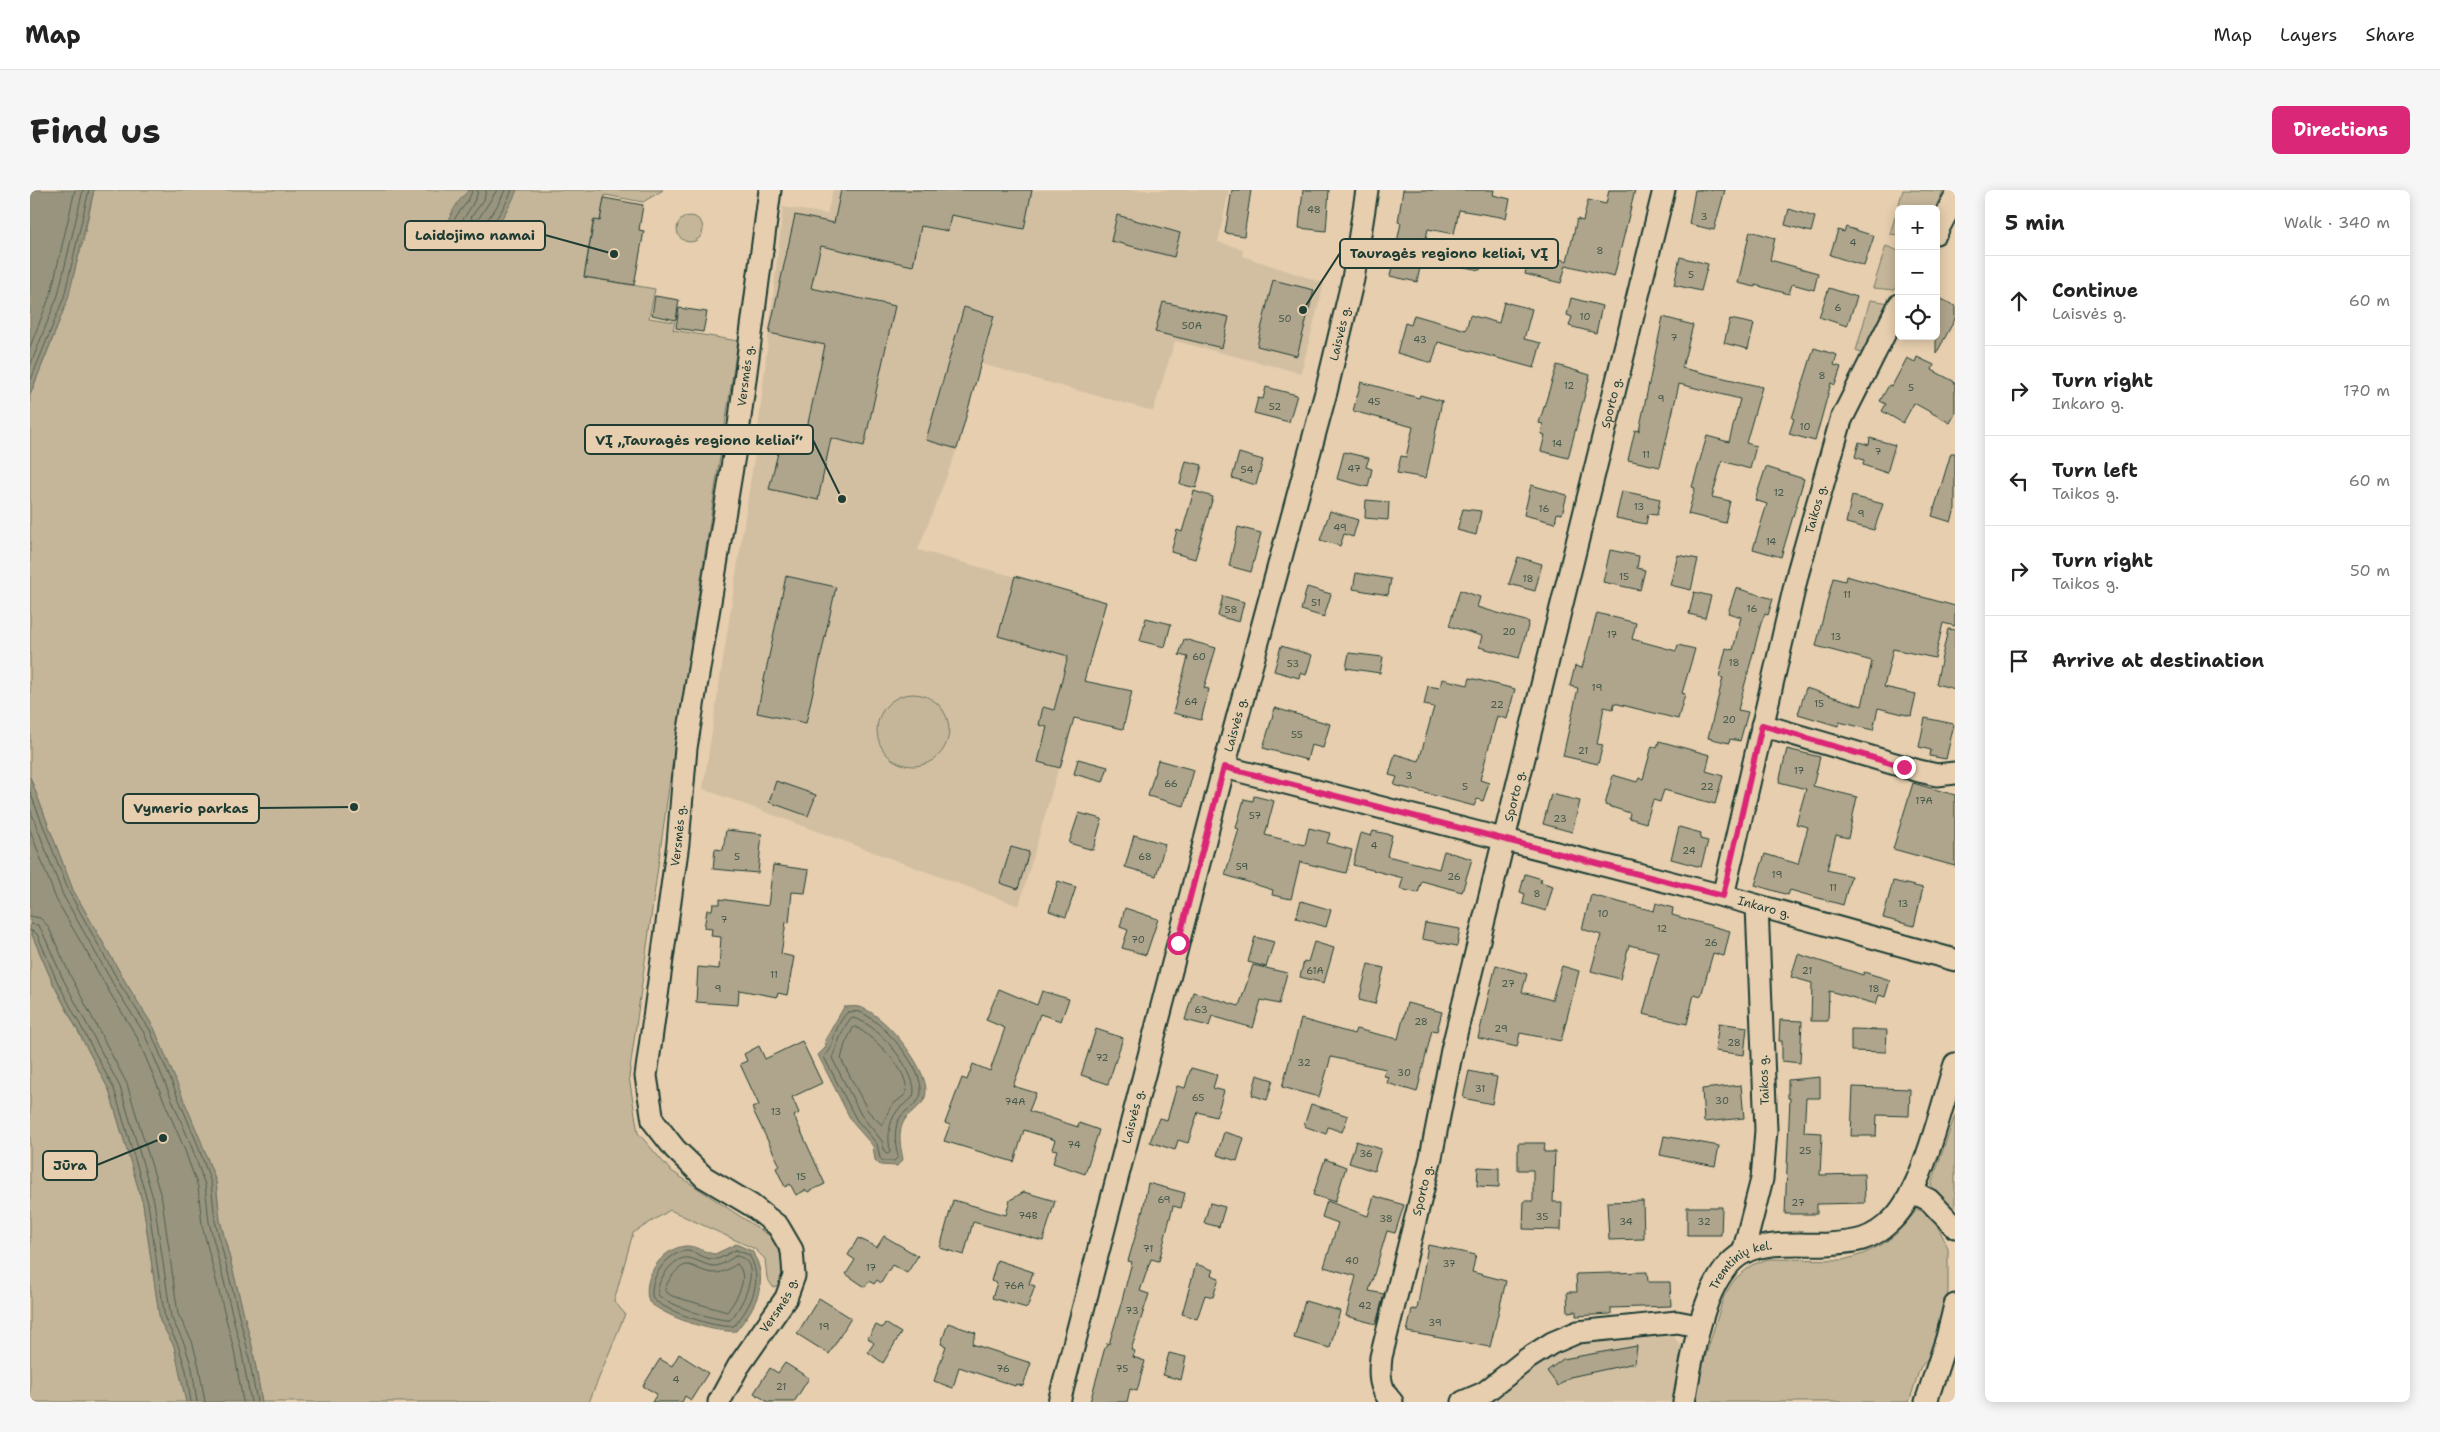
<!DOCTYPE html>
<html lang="en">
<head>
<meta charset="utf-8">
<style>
	:root { --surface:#fff; --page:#f6f6f6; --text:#222; --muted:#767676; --line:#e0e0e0; --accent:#db2777 }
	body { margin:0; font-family:"Shantell Sans",sans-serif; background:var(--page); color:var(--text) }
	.controls { position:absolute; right:15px; top:15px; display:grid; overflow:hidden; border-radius:8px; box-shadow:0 2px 12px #0003 }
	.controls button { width:45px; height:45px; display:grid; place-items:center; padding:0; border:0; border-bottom:1px solid var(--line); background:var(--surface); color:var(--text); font:25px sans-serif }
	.stop { position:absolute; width:15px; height:15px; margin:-11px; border:4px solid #db2777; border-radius:50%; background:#fff }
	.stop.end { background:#db2777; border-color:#fff; box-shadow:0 1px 5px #0008 }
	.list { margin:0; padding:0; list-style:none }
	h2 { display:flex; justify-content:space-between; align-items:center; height:65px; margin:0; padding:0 20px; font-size:21px }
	h2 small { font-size:16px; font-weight:400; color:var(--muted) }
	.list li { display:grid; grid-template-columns:32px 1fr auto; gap:15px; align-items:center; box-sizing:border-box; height:90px; padding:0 20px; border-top:1px solid var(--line) }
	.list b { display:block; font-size:19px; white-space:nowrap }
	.list p { margin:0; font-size:16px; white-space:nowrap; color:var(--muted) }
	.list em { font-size:16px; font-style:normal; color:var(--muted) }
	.icon { flex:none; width:28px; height:28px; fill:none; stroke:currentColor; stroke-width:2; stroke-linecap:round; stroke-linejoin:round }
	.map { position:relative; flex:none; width:1925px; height:1212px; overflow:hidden; border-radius:8px }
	header { display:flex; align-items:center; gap:30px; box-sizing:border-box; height:70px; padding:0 25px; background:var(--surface); border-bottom:1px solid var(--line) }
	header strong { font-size:24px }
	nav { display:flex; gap:28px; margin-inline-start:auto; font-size:18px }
	.intro { display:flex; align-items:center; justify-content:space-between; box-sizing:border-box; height:120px; padding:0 30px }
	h1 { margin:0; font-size:35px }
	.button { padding:12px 22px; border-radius:8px; background:var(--accent); color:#fff; font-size:18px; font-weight:700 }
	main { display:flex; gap:30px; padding:0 30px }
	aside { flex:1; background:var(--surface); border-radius:8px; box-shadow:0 2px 12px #0003 }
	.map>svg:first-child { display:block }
	.built { fill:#d2bfa2 }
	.green { fill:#c5b69a; stroke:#727a67 }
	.water { fill:#98947e; stroke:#687160 }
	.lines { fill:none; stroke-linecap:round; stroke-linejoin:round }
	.shore { stroke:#4f6052; stroke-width:1 }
	.building { fill:#afa58c; stroke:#1f3d34 }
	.street-casing { stroke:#1f3d34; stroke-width:25 }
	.street { stroke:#e6ceae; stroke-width:21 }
	.route { stroke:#db2777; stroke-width:6 }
	.labels { text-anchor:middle; stroke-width:5; stroke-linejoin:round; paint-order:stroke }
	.number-label { font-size:10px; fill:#43574a }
	.street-label { font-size:12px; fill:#1f3d34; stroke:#e6ceae }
	.leader { fill:none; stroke:#1f3d34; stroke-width:2 }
	.callout-dot { fill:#1f3d34; stroke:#e6ceae; stroke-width:2 }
	.callout { fill:#e6ceae; stroke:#1f3d34; stroke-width:2 }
	.callout-label { font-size:14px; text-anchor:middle; font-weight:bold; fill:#1f3d34 }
</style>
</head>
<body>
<header>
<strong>Map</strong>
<nav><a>Map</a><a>Layers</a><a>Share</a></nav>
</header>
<div class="intro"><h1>Find us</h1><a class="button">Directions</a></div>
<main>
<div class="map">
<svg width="1925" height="1212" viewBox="0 0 1925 1212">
	<rect width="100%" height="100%" fill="#e6ceae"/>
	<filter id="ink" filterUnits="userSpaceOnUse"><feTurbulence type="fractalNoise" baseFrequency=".02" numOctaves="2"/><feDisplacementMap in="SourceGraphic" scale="10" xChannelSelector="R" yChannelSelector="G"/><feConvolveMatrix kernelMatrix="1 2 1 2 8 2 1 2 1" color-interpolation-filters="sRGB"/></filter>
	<g filter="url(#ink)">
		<g class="built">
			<path d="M 803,0 L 1199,0 L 1188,52 L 1213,59 L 1212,66 L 1294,93 L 1271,183 L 1145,151 L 1123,221 L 951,174 L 927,259 L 888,360 L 1076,412 L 989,716 L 673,599 L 727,249 L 753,17 L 797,24 Z"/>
			<path d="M 1639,1140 L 1652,1157 L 1641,1212 L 1453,1212 L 1520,1164 L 1553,1150 Z"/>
		</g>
		<g class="green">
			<path d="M 64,0 L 633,0 L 613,12 L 575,5 L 570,31 L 563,31 L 554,87 L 625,99 L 619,128 L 645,132 L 643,140 L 708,151 L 640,589 L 599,887 L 608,943 L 640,980 L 746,1050 L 755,1066 L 759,1086 L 752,1094 L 743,1097 L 737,1088 L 735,1069 L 725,1059 L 640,1020 L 603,1043 L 584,1111 L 595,1124 L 559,1212 L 232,1212 L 222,1156 L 190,1030 L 186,992 L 124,838 L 96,793 L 43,700 L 0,587 L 0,205 L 27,138 L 53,52 Z"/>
			<path d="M 1873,0 L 1913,1 L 1905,19 L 1869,19 L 1869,45 L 1860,44 Z"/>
			<circle cx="660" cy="39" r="13"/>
			<path d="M 1856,56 L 1869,61 L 1869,93 L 1865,100 L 1843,98 Z"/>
			<path d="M 1840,110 L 1860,113 L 1833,164 L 1826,161 Z"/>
			<circle cx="883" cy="540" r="36"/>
			<path d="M 0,740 L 23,794 L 79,900 L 113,1014 L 130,1131 L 144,1156 L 156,1212 L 0,1212 Z"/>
			<path d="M 1925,925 L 1925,1021 L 1901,995 Z"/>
			<path d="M 1888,1019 L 1904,1028 L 1918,1058 L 1918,1101 L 1912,1138 L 1902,1163 L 1890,1178 L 1879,1212 L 1665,1212 L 1671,1181 L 1694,1106 L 1705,1089 L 1722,1075 L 1738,1069 L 1813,1070 L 1833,1064 L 1853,1054 L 1866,1044 Z"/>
		</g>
		<g class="water">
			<path d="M 0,0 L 64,0 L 38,109 L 0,205 Z"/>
			<path d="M 439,0 L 487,0 C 477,25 447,73 416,50 C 415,31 425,13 439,0 Z"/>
			<path d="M 0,587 L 43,700 L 96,793 L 124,838 L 171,951 L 186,992 L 190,1030 L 222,1156 L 232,1212 L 156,1212 L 144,1156 L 130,1131 L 113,1014 L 79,900 L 23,793 L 0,740 Z"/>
			<path d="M 814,817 C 818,817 824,816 829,817 C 853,822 897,877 896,901 C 896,916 883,918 876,928 C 867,940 870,955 873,969 L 867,976 L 850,975 L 845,970 L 843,956 L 822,932 L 788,865 L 796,857 L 795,850 Z"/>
			<path d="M 706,1054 L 722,1061 C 740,1090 727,1116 706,1141 C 683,1143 636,1127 619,1112 C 611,1090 630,1059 655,1056 C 665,1055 675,1063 685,1064 Z"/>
		</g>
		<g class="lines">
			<g class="shore">
				<path d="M 442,0 C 440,17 418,25 421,47 L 426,51 C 452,57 474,20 482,0"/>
				<path d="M 448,0 C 447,12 432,28 427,41 L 428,45 C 450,47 468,17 475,0"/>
				<path d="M 456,0 L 454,10 L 441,27 L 443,31 L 449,28 L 467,0"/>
				<path d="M 0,157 L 21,103 L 45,0"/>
				<path d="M 0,176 L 28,105 L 53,0"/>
				<path d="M 0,192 L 34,107 L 59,0"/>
				<path d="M 0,602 L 39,702 L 91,796 L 120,840 L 167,953 L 181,993 L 185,1031 L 217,1157 L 227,1212"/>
				<path d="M 0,619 L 33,705 L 86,799 L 114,843 L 161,955 L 175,995 L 179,1032 L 211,1159 L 221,1212"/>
				<path d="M 0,640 L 26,709 L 80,803 L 107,847 L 154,958 L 168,997 L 172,1035 L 204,1160 L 213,1212"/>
				<path d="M 0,726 L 10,728 L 18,736 L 40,785 L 97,894 L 132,1010 L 148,1124 L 162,1151 L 169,1177 L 175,1212"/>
				<path d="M 0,734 L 8,735 L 12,741 L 33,789 L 90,897 L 124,1011 L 141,1127 L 154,1153 L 162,1178 L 167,1212"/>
				<path d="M 0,740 L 7,744 L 27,791 L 84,899 L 118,1013 L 135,1129 L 148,1155 L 156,1180 L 161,1212"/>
				<path d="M 818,822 C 821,822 826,821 830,822 C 852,831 894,878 891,903 C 889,914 881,916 874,923 C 862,934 865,953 868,967 L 864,971 L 853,971 L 850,968 L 847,954 L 826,929 L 794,867 C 796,864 800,861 801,857 C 804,846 808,831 818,822 Z"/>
				<path d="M 821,828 C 843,828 885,879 884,901 C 884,912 872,913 867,921 C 858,933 858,948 860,962 L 858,964 L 855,963 L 852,951 L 831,925 L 802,868 C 808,855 811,840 821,828 Z"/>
				<path d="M 826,837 C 844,848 881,880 876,904 L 861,916 L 852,935 L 838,921 L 811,869 L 815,854 L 823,838 Z"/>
				<path d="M 706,1060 L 719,1065 C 734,1089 722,1116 704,1136 C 686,1139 636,1121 623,1109 C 617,1090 638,1060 658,1061 C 668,1062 674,1070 685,1069 C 692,1069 699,1062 706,1060 Z"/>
				<path d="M 706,1066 C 736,1070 712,1118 700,1130 C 686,1131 639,1115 628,1105 C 625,1092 644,1065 659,1068 C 669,1070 675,1076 685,1076 C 694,1075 699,1069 706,1066 Z"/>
				<path d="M 707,1074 C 721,1087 706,1110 697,1122 L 642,1106 L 635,1101 C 635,1093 649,1074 658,1075 C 666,1076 673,1083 685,1083 C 694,1083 700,1078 707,1074 Z"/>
			</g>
		</g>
		<g class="building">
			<path d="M 811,0 L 1002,0 L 994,39 L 921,25 L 918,41 L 891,36 L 883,76 L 791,56 L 781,98 L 865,116 L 834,256 L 801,248 L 788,310 L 739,299 L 751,251 L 773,256 L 795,155 L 739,143 L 765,25 L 804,33 Z"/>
			<path d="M 1202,0 L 1221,0 L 1214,46 L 1195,43 Z"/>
			<path d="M 1273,0 L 1299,0 L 1296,41 L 1269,38 Z"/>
			<path d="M 1373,0 L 1464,0 L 1463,5 L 1480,9 L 1476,28 L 1429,20 L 1424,44 L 1398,39 L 1387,92 L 1360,86 L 1371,33 L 1368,32 Z"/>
			<path d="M 1579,0 L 1605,0 L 1584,87 L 1536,75 L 1531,93 L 1495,84 L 1499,67 L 1513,71 L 1515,65 L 1537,71 L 1547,29 L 1553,31 L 1558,10 L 1576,14 Z"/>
			<path d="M 1665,0 L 1695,0 L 1684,40 L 1659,34 Z"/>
			<path d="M 574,8 L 613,15 L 609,40 L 614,41 L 604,95 L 554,87 L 564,30 L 570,31 Z"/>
			<path d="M 1759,19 L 1785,27 L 1781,42 L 1755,35 Z"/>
			<path d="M 1087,25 L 1150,43 L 1144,67 L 1081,51 Z"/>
			<path d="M 1816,37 L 1844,46 L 1834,76 L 1800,65 L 1808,40 L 1814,42 Z"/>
			<path d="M 1720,41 L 1745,48 L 1740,70 L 1788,83 L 1784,100 L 1762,94 L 1759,104 L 1725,95 L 1725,97 L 1708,93 Z"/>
			<path d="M 1434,52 L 1455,56 L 1450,80 L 1429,76 Z"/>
			<path d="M 1650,67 L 1678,74 L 1671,101 L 1644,95 Z"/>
			<path d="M 1243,90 L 1284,100 L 1267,166 L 1227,156 Z"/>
			<path d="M 1799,98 L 1827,107 L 1817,136 L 1789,127 Z"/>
			<path d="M 625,106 L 649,110 L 646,130 L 622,125 Z"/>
			<path d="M 1906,106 L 1925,116 L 1925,129 L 1906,164 Z"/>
			<path d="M 1541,108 L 1572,116 L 1566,143 L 1539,136 L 1542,127 L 1537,125 Z"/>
			<path d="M 1133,112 L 1199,127 L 1192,158 L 1125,142 Z"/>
			<path d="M 1474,112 L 1502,119 L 1494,149 L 1511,153 L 1504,178 L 1408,152 L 1402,173 L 1367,163 L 1375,133 L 1381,135 L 1384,125 L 1436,140 L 1440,125 L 1469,133 Z"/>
			<path d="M 934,117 L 964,126 L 927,259 L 896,250 Z"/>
			<path d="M 649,118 L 677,122 L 673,142 L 646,138 Z"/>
			<path d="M 1633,127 L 1663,135 L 1652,178 L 1732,197 L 1716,253 L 1726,256 L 1720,279 L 1692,271 L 1682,307 L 1700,311 L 1695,333 L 1658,324 L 1665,298 L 1662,297 L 1677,246 L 1699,252 L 1710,209 L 1649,194 L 1630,277 L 1598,270 L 1605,240 L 1609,241 Z"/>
			<path d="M 1700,129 L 1724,134 L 1718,159 L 1694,153 Z"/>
			<path d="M 1784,158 L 1807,165 L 1804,175 L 1811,177 L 1805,195 L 1801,193 L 1785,251 L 1759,244 L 1764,229 L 1762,228 Z"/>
			<path d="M 1887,167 L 1904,175 L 1902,180 L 1925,192 L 1925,224 L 1920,233 L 1884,213 L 1873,233 L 1852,221 L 1856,214 L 1850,211 L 1859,195 L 1862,196 L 1877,168 L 1885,172 Z"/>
			<path d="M 1527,175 L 1560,185 L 1538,268 L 1511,261 L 1515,245 L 1511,244 L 1513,234 L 1509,233 Z"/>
			<path d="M 1331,192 L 1389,208 L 1390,205 L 1412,211 L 1396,288 L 1367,283 L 1371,266 L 1376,267 L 1383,237 L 1323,221 Z"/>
			<path d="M 1236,197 L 1267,205 L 1259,232 L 1224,223 L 1228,208 L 1233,209 Z"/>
			<path d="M 1840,248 L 1865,255 L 1857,283 L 1833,275 L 1834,270 L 1825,267 L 1829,252 L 1839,255 Z"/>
			<path d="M 1314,262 L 1339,268 L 1336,277 L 1342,279 L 1338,297 L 1307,289 Z"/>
			<path d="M 1209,263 L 1233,270 L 1226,295 L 1202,288 Z"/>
			<path d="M 1921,263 L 1925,263 L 1925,319 L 1921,332 L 1902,326 Z"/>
			<path d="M 1156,271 L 1172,275 L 1166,298 L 1150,294 Z"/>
			<path d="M 1736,277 L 1774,289 L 1751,367 L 1723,359 L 1737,314 L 1725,310 Z"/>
			<path d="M 1501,295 L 1537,305 L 1532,324 L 1527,323 L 1525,333 L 1494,325 Z"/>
			<path d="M 1164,301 L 1183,307 L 1165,369 L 1141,362 L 1147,340 L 1152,342 Z"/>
			<path d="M 1592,301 L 1630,309 L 1627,325 L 1618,324 L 1616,334 L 1586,328 Z"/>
			<path d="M 1822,306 L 1853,314 L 1844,340 L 1816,333 Z"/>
			<path d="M 1336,310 L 1359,312 L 1358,330 L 1335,328 Z"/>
			<path d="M 1433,319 L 1451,321 L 1446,345 L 1427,340 Z"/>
			<path d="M 1300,321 L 1328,330 L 1323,347 L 1314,344 L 1310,356 L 1290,350 Z"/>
			<path d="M 1208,337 L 1231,343 L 1221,382 L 1199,376 Z"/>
			<path d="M 1580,360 L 1609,366 L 1607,378 L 1615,380 L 1610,400 L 1573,392 Z"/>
			<path d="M 1648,365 L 1668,369 L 1661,400 L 1640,395 Z"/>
			<path d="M 1488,367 L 1512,374 L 1505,401 L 1479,394 Z"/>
			<path d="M 1326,383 L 1361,389 L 1358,405 L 1323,399 Z"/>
			<path d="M 756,386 L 806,397 L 776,533 L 727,523 Z"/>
			<path d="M 985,386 L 1076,412 L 1054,491 L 1102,501 L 1093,539 L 1044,528 L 1030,578 L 1008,572 L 1017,537 L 1009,535 L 1013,517 L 1024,520 L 1038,466 L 968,446 Z"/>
			<path d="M 1816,386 L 1925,416 L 1925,436 L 1913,433 L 1905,468 L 1863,459 L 1854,497 L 1886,504 L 1881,526 L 1848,518 L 1843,540 L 1809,532 L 1808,536 L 1768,524 L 1776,498 L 1832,516 L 1842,471 L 1786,456 L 1803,388 L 1815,391 Z"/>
			<path d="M 1277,397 L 1301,404 L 1294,427 L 1271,420 Z"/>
			<path d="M 1706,398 L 1743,409 L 1738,425 L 1735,424 L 1731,433 L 1708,520 L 1718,522 L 1710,551 L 1700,549 L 1699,553 L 1678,548 L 1693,488 L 1689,487 L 1696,458 L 1703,460 L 1711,427 L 1698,423 Z"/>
			<path d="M 1430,400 L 1450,407 L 1447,417 L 1499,432 L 1489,468 L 1449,457 L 1452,446 L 1419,436 Z"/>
			<path d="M 1664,402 L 1681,406 L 1675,428 L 1659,424 Z"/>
			<path d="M 1193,406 L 1214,412 L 1209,432 L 1188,426 Z"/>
			<path d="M 1567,423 L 1606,433 L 1602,449 L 1646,461 L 1648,455 L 1665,459 L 1652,503 L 1655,504 L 1648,529 L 1584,513 L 1583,519 L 1574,517 L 1567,554 L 1573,555 L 1568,574 L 1533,566 L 1548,498 L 1540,496 L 1545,476 L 1552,478 Z"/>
			<path d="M 1116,428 L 1141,434 L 1135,457 L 1110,451 Z"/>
			<path d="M 1918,439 L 1925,440 L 1925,499 L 1906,494 Z"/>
			<path d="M 1154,449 L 1186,458 L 1174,498 L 1179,499 L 1171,530 L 1143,523 L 1158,467 L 1149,465 Z"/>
			<path d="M 1251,456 L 1282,465 L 1276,485 L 1270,483 L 1269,488 L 1244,481 Z"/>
			<path d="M 1319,463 L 1353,467 L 1350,483 L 1316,478 Z"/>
			<path d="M 1440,488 L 1485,499 L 1477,529 L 1467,526 L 1450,590 L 1459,593 L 1453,611 L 1447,609 L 1444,616 L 1364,595 L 1367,587 L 1359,585 L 1365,564 L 1389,571 L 1404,517 L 1394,515 L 1398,496 L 1410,498 L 1412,489 L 1438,495 Z"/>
			<path d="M 1245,518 L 1300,534 L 1293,558 L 1281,555 L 1277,570 L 1233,558 Z"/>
			<path d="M 1895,528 L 1924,534 L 1916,569 L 1900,566 L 1901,560 L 1889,557 Z"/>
			<path d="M 1629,551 L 1680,565 L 1676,581 L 1693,586 L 1685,614 L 1634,600 L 1630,612 L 1623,610 L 1616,633 L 1599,628 L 1600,623 L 1575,615 L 1583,585 L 1607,592 L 1609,588 L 1613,589 L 1622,556 L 1627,558 Z"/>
			<path d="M 1757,559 L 1790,567 L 1783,596 L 1827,607 L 1818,648 L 1806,645 L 1797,680 L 1821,686 L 1813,715 L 1760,700 L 1758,705 L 1725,695 L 1735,664 L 1768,674 L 1778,637 L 1766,634 L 1776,599 L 1749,592 Z"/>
			<path d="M 1048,569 L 1078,577 L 1073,592 L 1044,584 Z"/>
			<path d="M 1128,570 L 1164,580 L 1154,616 L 1118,606 Z"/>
			<path d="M 746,591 L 786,605 L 778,626 L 739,612 Z"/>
			<path d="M 1883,593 L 1925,605 L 1925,676 L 1863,659 Z"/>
			<path d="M 1521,604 L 1550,611 L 1542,642 L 1513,634 Z"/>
			<path d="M 1224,606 L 1244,611 L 1235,645 L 1275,655 L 1279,638 L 1300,643 L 1297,653 L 1322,660 L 1316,683 L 1270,672 L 1261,709 L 1242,705 L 1243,700 L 1195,685 L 1209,639 L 1206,638 L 1214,609 L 1223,611 Z"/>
			<path d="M 1049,623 L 1072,629 L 1063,660 L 1039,653 Z"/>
			<path d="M 1649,637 L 1671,643 L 1670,649 L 1678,651 L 1671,677 L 1641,669 Z"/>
			<path d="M 696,640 L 732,644 L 728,683 L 683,679 L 685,659 L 693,660 Z"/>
			<path d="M 1343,641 L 1362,645 L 1357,666 L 1409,679 L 1414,661 L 1442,669 L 1432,702 L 1392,691 L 1388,703 L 1370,699 L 1373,688 L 1323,675 L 1331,643 L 1341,646 Z"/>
			<path d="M 1104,645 L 1135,654 L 1126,686 L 1095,677 Z"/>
			<path d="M 981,657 L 999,662 L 988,699 L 970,693 Z"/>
			<path d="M 743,675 L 779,680 L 775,703 L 762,702 L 759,733 L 756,732 L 751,764 L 764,767 L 757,805 L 748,803 L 747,807 L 709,800 L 708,815 L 666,812 L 668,777 L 689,779 L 691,747 L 681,746 L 682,739 L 674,738 L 677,720 L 682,720 L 683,714 L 690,714 L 690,709 L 738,716 Z"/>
			<path d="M 1495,684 L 1512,689 L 1510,692 L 1523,696 L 1516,721 L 1493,714 L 1495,704 L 1490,702 Z"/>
			<path d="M 1028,691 L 1046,697 L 1036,727 L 1019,721 Z"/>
			<path d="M 1863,691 L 1893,698 L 1884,736 L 1853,728 Z"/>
			<path d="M 1561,705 L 1624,721 L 1626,713 L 1643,718 L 1642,725 L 1700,741 L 1694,766 L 1683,763 L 1671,806 L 1664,804 L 1657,834 L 1613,824 L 1629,762 L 1599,755 L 1590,789 L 1561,781 L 1571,745 L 1552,739 Z"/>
			<path d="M 1271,711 L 1301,720 L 1296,737 L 1266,728 Z"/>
			<path d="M 1095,718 L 1128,729 L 1116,765 L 1092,758 L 1098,740 L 1090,737 Z"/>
			<path d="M 1395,733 L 1430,739 L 1427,756 L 1392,749 Z"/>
			<path d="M 1225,747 L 1244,752 L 1236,777 L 1218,772 Z"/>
			<path d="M 1284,752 L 1304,758 L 1294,793 L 1270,787 L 1274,771 L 1278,772 Z"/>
			<path d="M 1768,764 L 1833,785 L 1834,782 L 1860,790 L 1855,807 L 1849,805 L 1846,814 L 1799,801 L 1798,831 L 1781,831 L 1782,793 L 1761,787 Z"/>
			<path d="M 1338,774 L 1354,778 L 1345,814 L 1329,810 Z"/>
			<path d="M 1223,775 L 1257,783 L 1249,814 L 1231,810 L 1223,838 L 1182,826 L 1179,836 L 1155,830 L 1163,802 L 1209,816 Z"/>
			<path d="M 1466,775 L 1497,784 L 1492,802 L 1522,810 L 1532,776 L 1549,781 L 1531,851 L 1490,843 L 1487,857 L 1448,848 Z"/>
			<path d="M 969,799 L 1007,815 L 1012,801 L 1039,809 L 1031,831 L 1010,824 L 983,896 L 1006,903 L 999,921 L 1048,937 L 1049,933 L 1069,940 L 1055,984 L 1023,973 L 1027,960 L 1022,959 L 1025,950 L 994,940 L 984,972 L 914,951 L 920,935 L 915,933 L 932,888 L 937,890 L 943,874 L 960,881 L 975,838 L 956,830 Z"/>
			<path d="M 1377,813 L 1412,822 L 1407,841 L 1402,840 L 1387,902 L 1357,893 L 1359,887 L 1354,886 L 1356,879 L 1301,867 L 1289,907 L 1252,897 L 1271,829 L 1324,844 L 1326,839 L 1368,849 Z"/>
			<path d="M 1750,830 L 1772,831 L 1770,873 L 1752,871 L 1752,851 L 1749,851 Z"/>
			<path d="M 1689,833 L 1717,837 L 1714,865 L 1685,861 Z"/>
			<path d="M 1066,839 L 1093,848 L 1078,894 L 1051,885 Z"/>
			<path d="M 1821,839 L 1857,840 L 1856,862 L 1821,861 Z"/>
			<path d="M 772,851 L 792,893 L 762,907 L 769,923 L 764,926 L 795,994 L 778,1002 L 776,1000 L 766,1005 L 760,994 L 755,997 L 746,978 L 750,976 L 722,918 L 729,915 L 710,874 L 717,871 L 714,864 L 729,856 L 735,869 Z"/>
			<path d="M 1161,878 L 1187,885 L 1183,898 L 1194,901 L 1186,927 L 1168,922 L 1158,953 L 1148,950 L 1145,960 L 1120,952 L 1129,928 L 1137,930 L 1147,896 L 1155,898 Z"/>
			<path d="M 1439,881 L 1467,887 L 1462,914 L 1433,908 Z"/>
			<path d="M 1227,885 L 1243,890 L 1237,910 L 1222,905 Z"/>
			<path d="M 1790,887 L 1790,908 L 1776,908 L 1774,942 L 1792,943 L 1790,985 L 1834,984 L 1835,1013 L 1787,1014 L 1787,1024 L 1755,1024 L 1760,908 L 1758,908 L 1758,890 Z"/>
			<path d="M 1711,895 L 1714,928 L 1674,932 L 1672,899 Z"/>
			<path d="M 1823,897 L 1880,899 L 1879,926 L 1847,925 L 1846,946 L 1821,946 Z"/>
			<path d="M 1281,914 L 1318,926 L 1312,942 L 1298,937 L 1296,944 L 1274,936 Z"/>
			<path d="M 1194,942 L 1214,948 L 1207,971 L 1187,965 Z"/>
			<path d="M 1634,946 L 1689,956 L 1685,976 L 1630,965 Z"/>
			<path d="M 1326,951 L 1351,959 L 1344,981 L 1319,973 Z"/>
			<path d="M 1488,953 L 1515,953 L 1514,962 L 1525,962 L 1523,1012 L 1532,1012 L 1531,1040 L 1493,1039 L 1494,1011 L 1503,1011 L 1503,980 L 1488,980 Z"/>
			<path d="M 1295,969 L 1316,977 L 1305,1012 L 1283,1005 Z"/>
			<path d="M 1448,977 L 1469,978 L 1469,997 L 1447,996 Z"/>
			<path d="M 1118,993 L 1155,1003 L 1151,1018 L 1143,1016 L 1129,1071 L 1121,1069 L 1110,1101 L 1119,1104 L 1101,1160 L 1105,1161 L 1103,1167 L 1115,1171 L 1107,1201 L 1100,1199 L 1097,1212 L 1060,1212 L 1074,1161 L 1077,1153 L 1079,1154 L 1091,1114 L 1102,1072 L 1098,1071 L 1113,1020 Z"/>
			<path d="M 994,1002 L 1025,1011 L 1013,1051 L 943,1032 L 934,1065 L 910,1058 L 923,1010 L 976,1025 L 980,1010 Z"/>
			<path d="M 1344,1006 L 1374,1015 L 1365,1043 L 1357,1041 L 1339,1101 L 1354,1104 L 1346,1134 L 1316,1126 L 1326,1086 L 1294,1077 L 1308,1033 L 1292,1027 L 1297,1011 L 1338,1026 Z"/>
			<path d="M 1613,1011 L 1614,1049 L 1579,1050 L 1577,1012 Z"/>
			<path d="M 1180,1013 L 1195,1017 L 1189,1037 L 1174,1033 Z"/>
			<path d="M 1657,1017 L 1692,1017 L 1691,1045 L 1657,1045 Z"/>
			<path d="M 854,1046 L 888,1066 L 877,1083 L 862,1075 L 851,1093 L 847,1090 L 844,1094 L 839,1091 L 835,1097 L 816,1084 L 825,1070 L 818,1065 L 828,1048 L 847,1057 Z"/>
			<path d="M 1398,1055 L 1446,1065 L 1442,1082 L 1476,1091 L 1460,1157 L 1377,1142 L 1382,1119 L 1387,1120 Z"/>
			<path d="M 967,1070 L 1003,1082 L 999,1094 L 1005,1096 L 997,1118 L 962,1108 L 967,1093 L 961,1091 Z"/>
			<path d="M 1166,1074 L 1183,1080 L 1181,1085 L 1189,1088 L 1183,1107 L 1175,1105 L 1167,1129 L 1152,1124 Z"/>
			<path d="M 1617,1082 L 1618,1092 L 1640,1092 L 1641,1116 L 1581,1118 L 1581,1124 L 1546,1126 L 1546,1121 L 1538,1122 L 1537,1102 L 1547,1102 L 1546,1084 Z"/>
			<path d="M 789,1108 L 821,1128 L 799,1164 L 767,1144 Z"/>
			<path d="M 1275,1111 L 1310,1121 L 1300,1158 L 1264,1148 Z"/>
			<path d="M 855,1133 L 871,1143 L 853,1173 L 838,1162 L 844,1153 L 838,1148 L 846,1135 L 852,1138 Z"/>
			<path d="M 918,1133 L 946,1143 L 942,1154 L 1001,1173 L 993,1196 L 986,1194 L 985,1196 L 929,1177 L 923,1198 L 904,1191 L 916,1156 L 911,1154 Z"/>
			<path d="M 1607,1156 L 1605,1173 L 1540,1187 L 1528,1196 L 1517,1181 L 1533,1169 Z"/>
			<path d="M 1139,1163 L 1156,1167 L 1151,1190 L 1133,1185 Z"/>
			<path d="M 649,1164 L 678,1183 L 661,1210 L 655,1206 L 652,1212 L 622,1212 L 627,1204 L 613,1196 L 630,1169 L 642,1176 Z"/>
			<path d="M 755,1173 L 779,1188 L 764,1212 L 738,1212 L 724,1203 L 740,1178 L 748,1183 Z"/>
		</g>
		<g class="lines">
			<g class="street-casing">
				<g id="street">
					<path d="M 1906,43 L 1925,7"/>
					<path d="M 1732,535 L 1889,581 L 1907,585 L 1925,583"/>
					<path id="s1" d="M 1194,577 L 1693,706 L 1925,770"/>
					<path id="s2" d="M 1693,706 L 1768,382 L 1811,230 L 1869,115"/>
					<path d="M 1883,1002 L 1899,1010 L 1925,1037"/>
					<path d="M 1713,1063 L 1732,989 L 1736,940 L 1727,716"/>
					<path id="s3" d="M 689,1212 L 708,1177 L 756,1108 L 764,1086 L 762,1060 L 748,1036 L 721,1015 L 674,987 L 645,959 L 623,931 L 616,886 L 648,653 L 656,558 L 709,235 L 740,0"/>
					<path id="s4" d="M 1029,1212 L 1194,577 L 1296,202 L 1323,89 L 1337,0"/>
					<path id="s5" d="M 1362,1212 C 1349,1199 1349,1184 1351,1167 L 1401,967 L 1422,860 L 1634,0"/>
					<path d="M 1433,1212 L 1454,1203 L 1497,1169 L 1522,1153 L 1548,1142 L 1647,1132 L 1668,1136"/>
					<path id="s6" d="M 1654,1212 C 1662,1171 1672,1083 1715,1062 C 1738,1051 1771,1055 1797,1054 C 1825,1052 1841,1051 1862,1030 C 1893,1000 1911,917 1925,874"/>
					<path d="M 1896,1212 L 1917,1148 L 1925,1115"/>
				</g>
			</g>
			<use href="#street" class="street"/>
		</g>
	</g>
	<g class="lines" filter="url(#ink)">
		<path class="route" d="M 1148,753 L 1194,577 L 1693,706 L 1732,535 L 1874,577"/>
	</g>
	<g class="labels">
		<g class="number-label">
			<text x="1284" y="23">48</text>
			<text x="1674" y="30">3</text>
			<text x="1823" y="56">4</text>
			<text x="1570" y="64">8</text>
			<text x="1661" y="88">5</text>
			<text x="1808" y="121">6</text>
			<text x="1555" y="130">10</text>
			<text x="1255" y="132">50</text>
			<text x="1162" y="139">50A</text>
			<text x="1644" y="151">7</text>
			<text x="1390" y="153">43</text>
			<text x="1792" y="189">8</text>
			<text x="1539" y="199">12</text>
			<text x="1881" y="201">5</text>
			<text x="1631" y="212">9</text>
			<text x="1344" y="215">45</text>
			<text x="1245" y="220">52</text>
			<text x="1775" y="240">10</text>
			<text x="1527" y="257">14</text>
			<text x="1848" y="265">7</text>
			<text x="1616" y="268">11</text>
			<text x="1324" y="282">47</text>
			<text x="1217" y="283">54</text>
			<text x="1749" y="306">12</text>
			<text x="1609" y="320">13</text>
			<text x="1514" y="322">16</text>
			<text x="1831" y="327">9</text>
			<text x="1310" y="341">49</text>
			<text x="1741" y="355">14</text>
			<text x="1594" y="390">15</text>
			<text x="1498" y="392">18</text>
			<text x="1817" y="408">11</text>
			<text x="1286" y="416">51</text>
			<text x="1722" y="422">16</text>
			<text x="1201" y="423">58</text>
			<text x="1479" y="445">20</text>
			<text x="1582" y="448">17</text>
			<text x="1806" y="450">13</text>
			<text x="1169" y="470">60</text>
			<text x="1704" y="476">18</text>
			<text x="1263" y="477">53</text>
			<text x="1567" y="501">19</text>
			<text x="1161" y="515">64</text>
			<text x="1789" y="517">15</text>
			<text x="1467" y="518">22</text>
			<text x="1699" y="533">20</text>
			<text x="1267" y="548">55</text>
			<text x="1553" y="564">21</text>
			<text x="1769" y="584">17</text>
			<text x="1379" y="589">3</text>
			<text x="1141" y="597">66</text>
			<text x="1435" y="600">5</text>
			<text x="1677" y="600">22</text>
			<text x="1894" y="614">17A</text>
			<text x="1225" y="629">57</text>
			<text x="1530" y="632">23</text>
			<text x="1344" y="659">4</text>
			<text x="1659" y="664">24</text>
			<text x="707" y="670">5</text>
			<text x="1115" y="670">68</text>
			<text x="1212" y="680">59</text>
			<text x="1747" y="688">19</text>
			<text x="1424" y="690">26</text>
			<text x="1803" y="701">11</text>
			<text x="1507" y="707">8</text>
			<text x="1873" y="717">13</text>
			<text x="1573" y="727">10</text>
			<text x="694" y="733">7</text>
			<text x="1632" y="742">12</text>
			<text x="1108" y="753">70</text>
			<text x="1681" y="756">26</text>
			<text x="1285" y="784">61A</text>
			<text x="1777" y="784">21</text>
			<text x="744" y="788">11</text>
			<text x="1478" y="797">27</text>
			<text x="688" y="802">9</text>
			<text x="1844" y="802">18</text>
			<text x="1171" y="823">63</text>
			<text x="1391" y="835">28</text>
			<text x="1471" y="842">29</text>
			<text x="1704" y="856">28</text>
			<text x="1072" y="871">72</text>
			<text x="1274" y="876">32</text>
			<text x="1374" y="886">30</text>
			<text x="1450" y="902">31</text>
			<text x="1168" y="911">65</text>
			<text x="1692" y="914">30</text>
			<text x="985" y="915">74A</text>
			<text x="746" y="925">13</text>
			<text x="1044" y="958">74</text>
			<text x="1775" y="964">25</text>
			<text x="1336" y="967">36</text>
			<text x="771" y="990">15</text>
			<text x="1134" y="1013">69</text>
			<text x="1768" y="1016">27</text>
			<text x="998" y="1029">74B</text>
			<text x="1512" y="1030">35</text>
			<text x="1356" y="1032">38</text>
			<text x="1596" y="1035">34</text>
			<text x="1674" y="1035">32</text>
			<text x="1118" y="1062">71</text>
			<text x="1322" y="1074">40</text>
			<text x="1419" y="1077">37</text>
			<text x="841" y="1081">17</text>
			<text x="984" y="1099">76A</text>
			<text x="1335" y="1119">42</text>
			<text x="1102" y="1124">73</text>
			<text x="1405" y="1136">39</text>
			<text x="794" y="1140">19</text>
			<text x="973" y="1182">76</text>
			<text x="1092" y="1182">75</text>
			<text x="646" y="1193">4</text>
			<text x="751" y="1200">21</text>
		</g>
		<g class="street-label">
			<text dy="4" stroke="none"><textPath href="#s4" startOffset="1105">Laisvės g.</textPath></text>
			<text dy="4" stroke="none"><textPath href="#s3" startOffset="1119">Versmės g.</textPath></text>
			<text dy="4" stroke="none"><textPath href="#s5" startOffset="1030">Sporto g.</textPath></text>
			<text dy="4" stroke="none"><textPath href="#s2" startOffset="398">Taikos g.</textPath></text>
			<text dy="4" stroke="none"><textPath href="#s4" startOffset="700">Laisvės g.</textPath></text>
			<text dy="4" stroke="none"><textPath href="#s5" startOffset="625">Sporto g.</textPath></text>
			<text dy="4" stroke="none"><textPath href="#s3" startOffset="654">Versmės g.</textPath></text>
			<text dy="4" stroke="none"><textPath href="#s1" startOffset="558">Inkaro g.</textPath></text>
			<text transform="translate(1734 890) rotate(-92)" y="4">Taikos g.</text>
			<text dy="4" stroke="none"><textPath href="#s4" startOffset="295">Laisvės g.</textPath></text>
			<text dy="4" stroke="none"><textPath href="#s5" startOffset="220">Sporto g.</textPath></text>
			<text dy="4" stroke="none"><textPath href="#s6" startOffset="156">Tremtinių kel.</textPath></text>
			<text dy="4" stroke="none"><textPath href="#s3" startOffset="114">Versmės g.</textPath></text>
		</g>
	</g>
	<path class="leader" d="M584 64L515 45M1273 120L1310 63M812 309L783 250M324 617L229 618M133 948L67 975"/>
	<g class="callout-dot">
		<circle cx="584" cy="64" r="5"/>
		<circle cx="1273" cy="120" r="5"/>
		<circle cx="812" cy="309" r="5"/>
		<circle cx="324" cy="617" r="5"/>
		<circle cx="133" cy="948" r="5"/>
	</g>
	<g class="callout">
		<rect x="375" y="31" width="140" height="29" rx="5"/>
		<rect x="1310" y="49" width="218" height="29" rx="5"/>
		<rect x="555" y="235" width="228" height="29" rx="5"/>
		<rect x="93" y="604" width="136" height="29" rx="5"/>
		<rect x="13" y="961" width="54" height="29" rx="5"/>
	</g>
	<g class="callout-label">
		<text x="445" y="50">Laidojimo namai</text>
		<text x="1419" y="68">Tauragės regiono keliai, VĮ</text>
		<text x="669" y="255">VĮ „Tauragės regiono keliai“</text>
		<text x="161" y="623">Vymerio parkas</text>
		<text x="40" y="980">Jūra</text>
	</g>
</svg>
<div class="controls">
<button>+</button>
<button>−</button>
<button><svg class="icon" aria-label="locate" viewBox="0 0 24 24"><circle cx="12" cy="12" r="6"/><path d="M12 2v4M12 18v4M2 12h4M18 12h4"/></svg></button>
</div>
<div class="stop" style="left:1148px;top:753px"></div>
<div class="stop end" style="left:1874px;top:577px"></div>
</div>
<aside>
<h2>5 min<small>Walk · 340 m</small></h2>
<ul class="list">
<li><svg class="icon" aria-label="ahead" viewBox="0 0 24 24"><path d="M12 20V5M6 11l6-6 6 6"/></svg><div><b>Continue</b><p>Laisvės g.</p></div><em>60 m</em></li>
<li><svg class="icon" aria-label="right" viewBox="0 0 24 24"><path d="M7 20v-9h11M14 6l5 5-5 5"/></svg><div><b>Turn right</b><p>Inkaro g.</p></div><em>170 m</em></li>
<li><svg class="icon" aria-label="left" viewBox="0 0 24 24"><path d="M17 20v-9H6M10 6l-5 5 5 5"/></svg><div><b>Turn left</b><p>Taikos g.</p></div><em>60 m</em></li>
<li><svg class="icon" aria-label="right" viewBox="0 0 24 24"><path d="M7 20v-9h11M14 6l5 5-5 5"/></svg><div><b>Turn right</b><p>Taikos g.</p></div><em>50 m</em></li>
<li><svg class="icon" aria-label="arrive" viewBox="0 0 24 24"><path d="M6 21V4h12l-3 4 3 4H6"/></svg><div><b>Arrive at destination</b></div></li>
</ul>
</aside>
</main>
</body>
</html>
